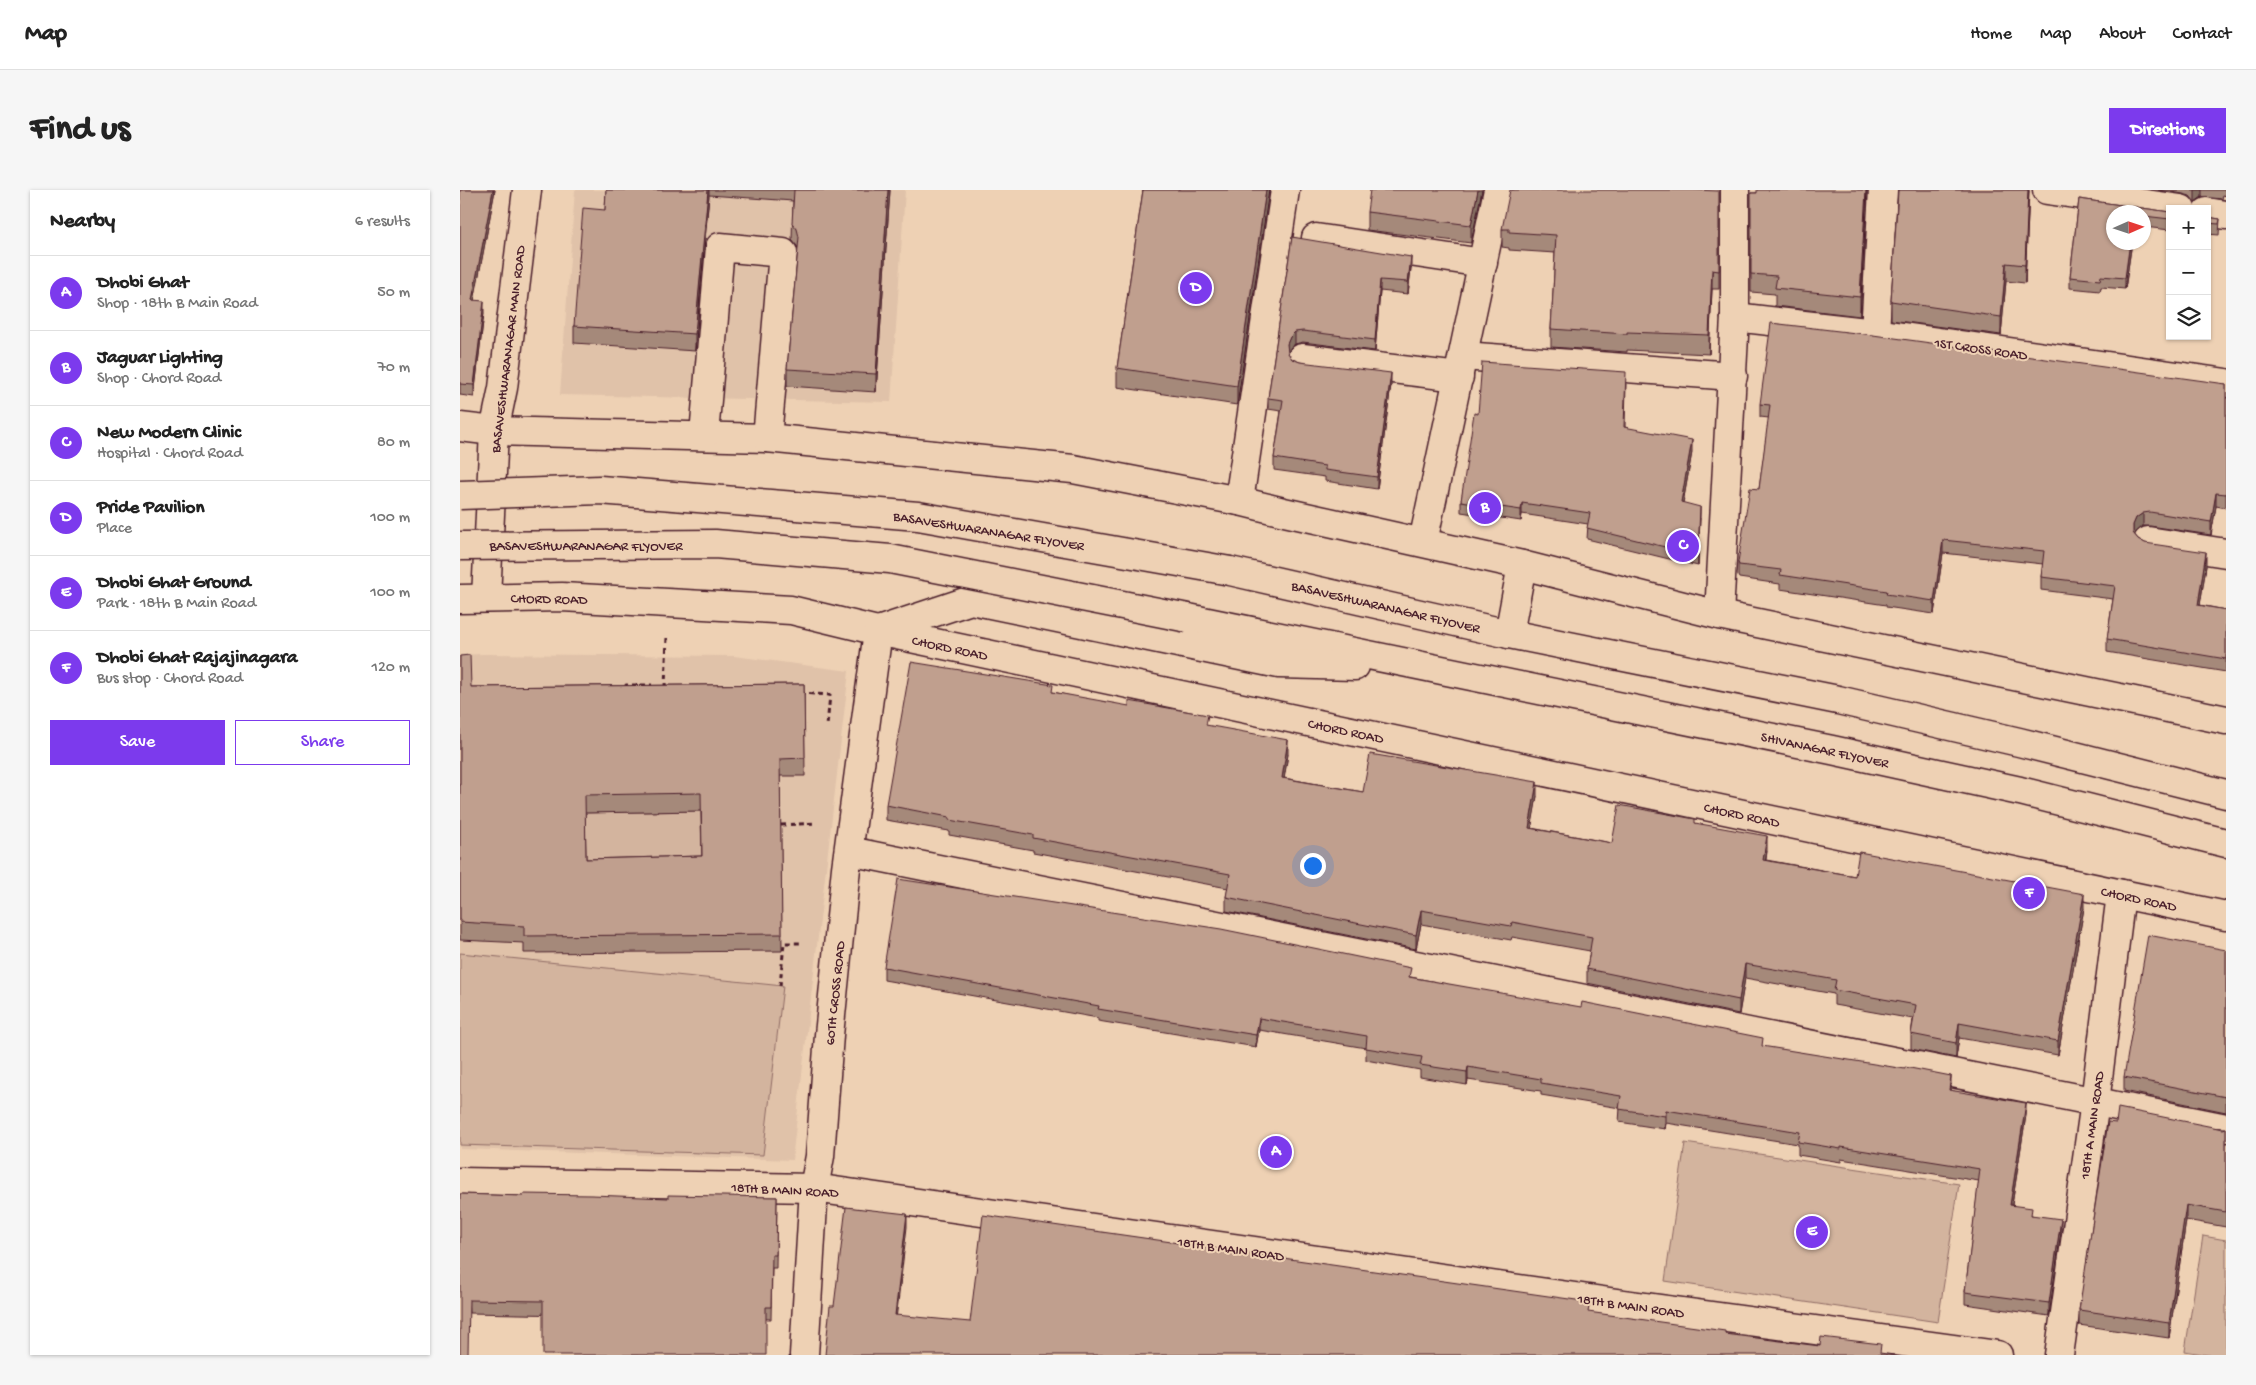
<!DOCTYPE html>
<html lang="en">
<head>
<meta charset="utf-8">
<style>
	:root { --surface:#fff; --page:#f6f6f6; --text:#222; --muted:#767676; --line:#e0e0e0; --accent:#7c3aed }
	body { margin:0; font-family:"Gochi Hand",sans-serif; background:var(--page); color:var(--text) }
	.controls { position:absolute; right:15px; top:15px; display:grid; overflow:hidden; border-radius:0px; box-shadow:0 1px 4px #0004 }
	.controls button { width:45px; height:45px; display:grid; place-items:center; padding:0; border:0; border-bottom:1px solid var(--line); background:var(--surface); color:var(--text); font:25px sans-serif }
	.compass { position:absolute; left:1646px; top:15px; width:45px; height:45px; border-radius:50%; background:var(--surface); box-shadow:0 1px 4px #0004; rotate:87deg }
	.you { position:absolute; left:852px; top:675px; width:18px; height:18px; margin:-12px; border:4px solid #fff; border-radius:50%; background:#1a73e8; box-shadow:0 0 0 8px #1a73e833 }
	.badge { display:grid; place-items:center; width:32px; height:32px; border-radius:50%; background:var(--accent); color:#fff; font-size:16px; font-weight:700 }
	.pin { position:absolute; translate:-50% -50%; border:2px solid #fff; box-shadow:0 1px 5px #0006 }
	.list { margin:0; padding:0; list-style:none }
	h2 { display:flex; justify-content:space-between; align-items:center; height:65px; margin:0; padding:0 20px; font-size:21px }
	h2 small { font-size:16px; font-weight:400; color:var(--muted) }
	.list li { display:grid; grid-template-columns:32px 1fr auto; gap:15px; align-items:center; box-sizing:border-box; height:75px; padding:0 20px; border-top:1px solid var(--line) }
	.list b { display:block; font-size:19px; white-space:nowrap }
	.list p { margin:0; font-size:16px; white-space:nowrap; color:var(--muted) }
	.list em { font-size:16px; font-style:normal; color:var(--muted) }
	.actions { display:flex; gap:10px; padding:15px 20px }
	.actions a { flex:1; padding:11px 0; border:1px solid var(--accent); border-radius:0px; text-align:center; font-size:18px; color:var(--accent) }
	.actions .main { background:var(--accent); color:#fff }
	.icon { flex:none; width:28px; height:28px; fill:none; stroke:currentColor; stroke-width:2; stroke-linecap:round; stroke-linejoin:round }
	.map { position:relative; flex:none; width:1766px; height:1165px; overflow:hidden; border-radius:0px }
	header { display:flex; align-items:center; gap:30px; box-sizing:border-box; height:70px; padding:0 25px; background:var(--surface); border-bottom:1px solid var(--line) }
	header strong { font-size:24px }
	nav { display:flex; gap:28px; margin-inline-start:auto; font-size:18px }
	.intro { display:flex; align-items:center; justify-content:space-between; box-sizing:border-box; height:120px; padding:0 30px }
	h1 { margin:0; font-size:35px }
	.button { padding:12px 22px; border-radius:0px; background:var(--accent); color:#fff; font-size:18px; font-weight:700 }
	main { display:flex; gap:30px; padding:0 30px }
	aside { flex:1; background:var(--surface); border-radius:0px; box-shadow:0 1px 4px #0004 }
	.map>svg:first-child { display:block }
	.built { fill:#e0c2a9 }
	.green { fill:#d3b49e; stroke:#8e6a64 }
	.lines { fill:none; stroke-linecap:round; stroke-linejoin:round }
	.minor-casing { stroke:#4a1f2b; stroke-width:31 }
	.major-casing { stroke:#4a1f2b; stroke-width:31 }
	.path { stroke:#4a1f2b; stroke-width:3; stroke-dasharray:5 4; stroke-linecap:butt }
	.minor { stroke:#eed1b4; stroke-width:28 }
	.major { stroke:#eed1b4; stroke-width:28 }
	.major-bridge-casing { stroke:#4a1f2b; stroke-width:31; stroke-linecap:butt }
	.major-bridge { stroke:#eed1b4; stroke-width:28 }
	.wall { fill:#a5897a; stroke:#4a1f2b; fill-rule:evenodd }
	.shaded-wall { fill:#866f63; stroke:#4a1f2b }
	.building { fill:#c09f8e; stroke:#4a1f2b; fill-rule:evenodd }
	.labels { text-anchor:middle; stroke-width:4; stroke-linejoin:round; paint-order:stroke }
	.street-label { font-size:14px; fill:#4a1f2b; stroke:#eed1b4 }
</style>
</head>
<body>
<header>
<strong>Map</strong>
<nav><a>Home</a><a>Map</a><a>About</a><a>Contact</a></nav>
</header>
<div class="intro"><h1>Find us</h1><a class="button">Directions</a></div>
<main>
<aside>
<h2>Nearby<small>6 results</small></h2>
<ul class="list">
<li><span class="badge">A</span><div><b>Dhobi Ghat</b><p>Shop · 18th B Main Road</p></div><em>50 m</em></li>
<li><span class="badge">B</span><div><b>Jaguar Lighting</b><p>Shop · Chord Road</p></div><em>70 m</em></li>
<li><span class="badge">C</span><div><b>New Modern Clinic</b><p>Hospital · Chord Road</p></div><em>80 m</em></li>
<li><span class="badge">D</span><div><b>Pride Pavilion</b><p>Place</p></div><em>100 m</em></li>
<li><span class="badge">E</span><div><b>Dhobi Ghat Ground</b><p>Park · 18th B Main Road</p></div><em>100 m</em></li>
<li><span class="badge">F</span><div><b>Dhobi Ghat Rajajinagara</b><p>Bus stop · Chord Road</p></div><em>120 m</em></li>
</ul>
<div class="actions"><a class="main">Save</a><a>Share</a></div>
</aside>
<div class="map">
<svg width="1766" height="1165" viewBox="0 0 1766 1165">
	<rect width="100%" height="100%" fill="#eed1b4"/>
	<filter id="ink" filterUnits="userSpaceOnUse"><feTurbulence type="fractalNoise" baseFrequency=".02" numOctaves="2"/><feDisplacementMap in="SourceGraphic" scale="10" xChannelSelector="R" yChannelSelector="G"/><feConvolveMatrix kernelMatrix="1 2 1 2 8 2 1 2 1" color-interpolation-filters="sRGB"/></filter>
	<g filter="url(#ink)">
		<g class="built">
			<path d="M 115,0 L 445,0 L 431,212 L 100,205 Z"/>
			<path d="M 22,464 L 274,466 L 389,481 L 332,970 L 0,959 L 0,465 Z"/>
		</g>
		<g class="green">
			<path d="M 241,621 L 242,683 L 126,686 L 125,623 Z"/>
			<path d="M 0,763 L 323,796 L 303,965 L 0,955 Z"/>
			<path d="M 1225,953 L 1499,994 L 1478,1132 L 1205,1091 Z"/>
			<path d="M 1743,1046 L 1766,1050 L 1766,1165 L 1748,1165 L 1725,1161 Z"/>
		</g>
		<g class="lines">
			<g class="minor-casing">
				<g id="minor">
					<path d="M 1587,0 L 1721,19"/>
					<path d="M 1747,22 L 1766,25"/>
					<path d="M 856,48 L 1023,73"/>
					<path d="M 1275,127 L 1415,143 L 1766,193"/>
					<path d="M 1415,143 L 1423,0"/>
					<path d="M 1003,166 L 1273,186"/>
					<path d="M 842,168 L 999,187"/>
					<path d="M 0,237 L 34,241 L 307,248 L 613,279 L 779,311 L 824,322 L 1062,375 L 1259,425 L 1766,530"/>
					<path d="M 244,245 L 260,57 L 323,63 L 307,248"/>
					<path d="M 779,311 L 825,0"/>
					<path d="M 1688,351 L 1766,363"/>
					<path d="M 963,352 L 1038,0"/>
					<path d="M 0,409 L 102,407 L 331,420 L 418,441 L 1766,726"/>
					<path d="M 1259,425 L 1275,127 L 1275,0"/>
					<path d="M 389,661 L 1766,938"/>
					<path d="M 0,992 L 354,998 L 1164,1114 L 1538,1165"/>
					<path d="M 344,1165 L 354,998 L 360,966 L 369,845 L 386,678 L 418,441"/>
					<path d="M 1599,1165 L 1635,912 L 1661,704"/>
				</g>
			</g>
			<g class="major-casing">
				<g id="major">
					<path d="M 770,381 L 1049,444 L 1378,510 L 1559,552 L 1766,604"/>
					<path d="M 26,408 L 34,241 L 43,198 L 67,0"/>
					<path d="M 728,428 L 1372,560 L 1560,601 L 1766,653"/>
					<path d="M 418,441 L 511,410 L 819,474 L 895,476"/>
					<path d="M 1049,444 L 1062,375"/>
				</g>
			</g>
			<g class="path">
				<path d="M 207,496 L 205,496 L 207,447"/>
				<path d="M 166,498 L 166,495 L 192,495"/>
				<path d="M 340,503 L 370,505 L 367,536"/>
				<path d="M 321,635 L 356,633"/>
				<path d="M 320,796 L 324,753 L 343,753"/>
			</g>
			<use href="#minor" class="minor"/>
			<use href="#major" class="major"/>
			<g class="major-bridge-casing">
				<g id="major-bridge">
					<path d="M 0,305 L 140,300 L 458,326 L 770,381"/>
					<path d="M 0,356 L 255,354 L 430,369 L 728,428"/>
				</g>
			</g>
			<use href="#major-bridge" class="major-bridge"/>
		</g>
		<g class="wall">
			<path d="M 0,0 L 35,0 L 14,110 L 24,123 L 14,207 L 0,205 Z"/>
			<path d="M 146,0 L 430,0 L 416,202 L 327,196 L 327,179 L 338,59 L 337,56 L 332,50 L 333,11 L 249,5 L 235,161 L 114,153 L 114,136 L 145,20 Z"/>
			<path d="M 683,0 L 809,0 L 777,215 L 657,197 L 657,178 Z"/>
			<path d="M 1022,0 L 1011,53 L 907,40 L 907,22 Z"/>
			<path d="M 1407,0 L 1400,126 L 1315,116 L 1315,104 L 1291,102 L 1291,3 Z"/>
			<path d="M 1438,0 L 1569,0 L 1565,93 L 1546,91 L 1541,145 L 1431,130 L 1431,111 Z"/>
			<path d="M 1698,0 L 1766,0 L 1766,6 L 1763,5 L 1762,9 L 1742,7 L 1735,12 L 1730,6 L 1723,4 Z"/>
			<path d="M 1259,1 L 1259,99 L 1252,99 L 1249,164 L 1167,160 L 1167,162 L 1091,157 L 1091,139 L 1095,63 L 1049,60 L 1049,58 L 1042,57 L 1042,39 Z"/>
			<path d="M 1619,9 L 1710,22 L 1710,40 L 1684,37 L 1684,22 L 1654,22 L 1672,52 L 1665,99 L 1641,97 L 1640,101 L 1610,98 L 1610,87 Z"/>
			<path d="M 1747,27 L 1760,29 L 1759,45 L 1747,44 Z"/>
			<path d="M 832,47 L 951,78 L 948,104 L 920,101 L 915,161 L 843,152 L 835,154 L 830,158 L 828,163 L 832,169 L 840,172 L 931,195 L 917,299 L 865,291 L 865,287 L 814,280 L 814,268 L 821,221 L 808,219 L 808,208 Z"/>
			<path d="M 1166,194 L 1165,237 L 1232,262 L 1223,313 L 1240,328 L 1238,376 L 1127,349 L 1128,334 L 1062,324 L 1061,331 L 1001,322 L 1001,311 L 1018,224 Z"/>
			<path d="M 1766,194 L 1766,318 L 1756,316 L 1751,345 L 1690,336 L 1683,336 L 1676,342 L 1674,344 L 1678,349 L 1685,353 L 1746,376 L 1740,415 L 1766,420 L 1766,482 L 1647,462 L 1647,449 L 1653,409 L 1581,400 L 1581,387 L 1583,374 L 1483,363 L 1474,424 L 1426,417 L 1426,415 L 1320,399 L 1320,394 L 1279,388 L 1278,386 L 1278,372 L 1299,299 L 1309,228 L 1300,227 L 1300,214 Z"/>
			<path d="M 0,466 L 11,497 L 344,494 L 345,586 L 320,586 L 322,761 L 64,763 L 64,753 L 0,750 ZM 241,621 L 242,666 L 126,669 L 125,623 Z"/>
			<path d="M 593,502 L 748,536 L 828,564 L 824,588 L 903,602 L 1077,606 L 1071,638 L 1152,653 L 1235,633 L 1307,661 L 1306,670 L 1395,686 L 1624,718 L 1598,865 L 1499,848 L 1496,868 L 1451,859 L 1451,844 L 1453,829 L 1374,815 L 1374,804 L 1285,788 L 1279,824 L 1127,793 L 1127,779 L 1130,761 L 1052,747 L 1051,750 L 961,734 L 956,759 L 766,721 L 766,707 L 768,698 L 573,662 L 573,660 L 489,645 L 489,641 L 426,630 L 426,615 Z"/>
			<path d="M 1766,760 L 1766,922 L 1664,901 L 1664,887 Z"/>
			<path d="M 424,777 L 951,787 L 1303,857 L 1491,900 L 1566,925 L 1552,1015 L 1572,1025 L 1601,1042 L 1589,1126 L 1505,1114 L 1505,1102 L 1519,991 L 1381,969 L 1381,972 L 1338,965 L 1338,954 L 1206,933 L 1205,939 L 1159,932 L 1160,918 L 1081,905 L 1081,901 L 1008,890 L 1007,895 L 960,887 L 960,880 L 906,870 L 906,858 L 799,840 L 796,857 L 638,831 L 638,828 L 424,790 Z"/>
			<path d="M 1656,933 L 1766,938 L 1766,1037 L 1726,1030 L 1709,1148 L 1619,1135 L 1619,1120 Z"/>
			<path d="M 0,1004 L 63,1006 L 208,1008 L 317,1007 L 316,1078 L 312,1078 L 311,1129 L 9,1123 Z"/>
		</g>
		<g class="shaded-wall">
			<path d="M 33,0 L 35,0 L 12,122 L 12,110 Z"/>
			<path d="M 248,0 L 249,0 L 249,5 L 235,161 L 235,144 Z"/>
			<path d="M 428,0 L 430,0 L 416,202 L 416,184 Z"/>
			<path d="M 806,0 L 809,0 L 777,215 L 777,196 Z"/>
			<path d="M 1018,0 L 1022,0 L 1011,53 L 1011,35 Z"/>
			<path d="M 1406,0 L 1407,0 L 1400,126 L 1400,107 Z"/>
			<path d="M 1568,0 L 1569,0 L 1565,93 L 1565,75 Z"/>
			<path d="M 1735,0 L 1742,0 L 1742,7 L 1735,12 Z"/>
			<path d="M 1670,52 L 1672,52 L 1665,99 L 1665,88 Z"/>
			<path d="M 951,67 L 951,78 L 948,104 L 948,92 Z"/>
			<path d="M 1546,73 L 1546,91 L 1541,145 L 1541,127 Z"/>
			<path d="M 1252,80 L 1252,99 L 1249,164 L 1249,145 Z"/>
			<path d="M 920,90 L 920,101 L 915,161 L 915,150 Z"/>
			<path d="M 24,111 L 24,123 L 14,207 L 14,195 Z"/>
			<path d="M 835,142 L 835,154 L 830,158 L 827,166 L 827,154 L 830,147 Z"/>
			<path d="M 931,183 L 931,195 L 917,299 L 917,287 Z"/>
			<path d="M 1232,250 L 1232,262 L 1221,324 L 1221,312 Z"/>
			<path d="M 1756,303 L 1756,316 L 1751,345 L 1751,332 Z"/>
			<path d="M 1062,313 L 1062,324 L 1061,331 L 1061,320 Z"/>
			<path d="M 1240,317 L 1240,328 L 1238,376 L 1238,365 Z"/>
			<path d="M 1683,323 L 1683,336 L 1676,342 L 1673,348 L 1673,335 L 1676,328 Z"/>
			<path d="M 1483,350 L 1483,363 L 1474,424 L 1474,411 Z"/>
			<path d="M 1746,362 L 1746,376 L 1738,428 L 1738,415 Z"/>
			<path d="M 828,550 L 828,564 L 822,602 L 822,588 Z"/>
			<path d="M 1077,592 L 1077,606 L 1069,652 L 1069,638 Z"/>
			<path d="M 1307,646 L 1307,661 L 1303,684 L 1303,670 Z"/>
			<path d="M 1624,704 L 1624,718 L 1598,865 L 1598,851 Z"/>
			<path d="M 961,720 L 961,734 L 956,759 L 956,745 Z"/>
			<path d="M 1285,774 L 1285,788 L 1279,824 L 1279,810 Z"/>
			<path d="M 799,828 L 799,840 L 796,857 L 796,845 Z"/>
			<path d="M 1499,833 L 1499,848 L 1496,868 L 1496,853 Z"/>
			<path d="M 1008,877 L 1008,890 L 1007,895 L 1007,882 Z"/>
			<path d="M 1491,886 L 1491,899 L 1489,912 L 1489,900 Z"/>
			<path d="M 1566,913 L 1566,925 L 1550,1027 L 1550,1015 Z"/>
			<path d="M 1206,920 L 1206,933 L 1205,939 L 1205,926 Z"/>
			<path d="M 1726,1015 L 1726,1030 L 1709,1148 L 1709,1133 Z"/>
			<path d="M 447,1024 L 447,1037 L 435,1138 L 435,1125 Z"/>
			<path d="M 1601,1029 L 1601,1042 L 1589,1126 L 1589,1113 Z"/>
		</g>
		<g class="building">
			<path d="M 0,0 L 33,0 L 12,110 L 24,111 L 14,195 L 0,194 Z"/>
			<path d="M 146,0 L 248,0 L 235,144 L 114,136 L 123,18 L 145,20 Z"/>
			<path d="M 334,0 L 428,0 L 416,184 L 327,179 L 339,47 L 337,39 L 332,33 Z"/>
			<path d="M 683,0 L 806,0 L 777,196 L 657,178 Z"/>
			<path d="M 910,0 L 1018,0 L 1011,35 L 907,22 Z"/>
			<path d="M 1050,0 L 1233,0 L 1259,1 L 1259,81 L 1252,80 L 1249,145 L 1167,142 L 1167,144 L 1091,139 L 1096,45 L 1049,42 L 1049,39 L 1042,39 Z"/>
			<path d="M 1297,0 L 1406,0 L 1400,107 L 1315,98 L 1317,86 L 1291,84 L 1291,3 L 1297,3 Z"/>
			<path d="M 1438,0 L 1568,0 L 1565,75 L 1546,73 L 1541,127 L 1431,111 Z"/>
			<path d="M 1619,9 L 1710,22 L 1710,29 L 1684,26 L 1684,22 L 1654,22 L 1654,52 L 1670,52 L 1665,88 L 1641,86 L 1640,90 L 1610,87 Z"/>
			<path d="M 1747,27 L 1760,29 L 1759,34 L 1747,33 Z"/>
			<path d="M 832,47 L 951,67 L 948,92 L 920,90 L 915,150 L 843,141 L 835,142 L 830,147 L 827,154 L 828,163 L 832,169 L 840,172 L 931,183 L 917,287 L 865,280 L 865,276 L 814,268 L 823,210 L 808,208 Z"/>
			<path d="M 1311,133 L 1413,145 L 1766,194 L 1766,304 L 1756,303 L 1751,332 L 1690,322 L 1683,323 L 1676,328 L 1673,335 L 1673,343 L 1678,349 L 1685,353 L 1746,362 L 1738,415 L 1766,420 L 1766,469 L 1647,449 L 1655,396 L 1581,387 L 1584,361 L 1483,350 L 1474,411 L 1426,404 L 1427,401 L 1320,385 L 1321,380 L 1279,375 L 1278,372 L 1290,298 L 1299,299 L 1310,215 L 1300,214 Z"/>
			<path d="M 1022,172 L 1166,182 L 1164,237 L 1232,250 L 1221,312 L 1240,317 L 1238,365 L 1127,338 L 1130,323 L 1062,313 L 1061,320 L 1001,311 L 1014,223 L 1018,224 Z"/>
			<path d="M 10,465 L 11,497 L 344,494 L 345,568 L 320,569 L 322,744 L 64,746 L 64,736 L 0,732 L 0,466 ZM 241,603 L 242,666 L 126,669 L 125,605 Z"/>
			<path d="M 451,472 L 593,495 L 592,502 L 669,516 L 669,511 L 748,525 L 746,535 L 828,550 L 822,588 L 903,602 L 910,564 L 1077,592 L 1069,638 L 1152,653 L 1159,615 L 1235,629 L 1235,633 L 1307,646 L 1303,670 L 1395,686 L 1399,662 L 1624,704 L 1598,851 L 1499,833 L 1496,853 L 1451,844 L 1456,815 L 1374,800 L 1376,790 L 1285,774 L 1279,810 L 1127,779 L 1132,747 L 1052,732 L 1051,736 L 961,720 L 956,745 L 766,707 L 770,684 L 573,648 L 573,645 L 489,630 L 489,627 L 426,615 Z"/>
			<path d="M 438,689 L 761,739 L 951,778 L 949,787 L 1121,817 L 1122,812 L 1303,848 L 1302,856 L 1445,879 L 1445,877 L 1491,886 L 1489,900 L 1566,913 L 1550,1015 L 1572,1018 L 1571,1025 L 1601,1029 L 1589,1113 L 1505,1102 L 1520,979 L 1381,957 L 1381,959 L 1338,952 L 1340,942 L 1206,920 L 1205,926 L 1159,919 L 1161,906 L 1081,893 L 1081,889 L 1008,877 L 1007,882 L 960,875 L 962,867 L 906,858 L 907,846 L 799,828 L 796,845 L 638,819 L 639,816 L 424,777 Z"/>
			<path d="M 1688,745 L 1766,760 L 1766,907 L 1664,887 Z"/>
			<path d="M 1658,918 L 1763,939 L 1766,938 L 1766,1022 L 1726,1015 L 1709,1133 L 1619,1120 L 1648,932 L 1656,933 Z"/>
			<path d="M 0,1004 L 63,1006 L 63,1004 L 132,1005 L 208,1008 L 208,1005 L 317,1007 L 316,1065 L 312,1065 L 311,1117 L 306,1117 L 306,1165 L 83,1165 L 83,1111 L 9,1110 L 8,1165 L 0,1165 Z"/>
			<path d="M 386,1017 L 447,1024 L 435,1125 L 510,1132 L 523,1025 L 1130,1112 L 1128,1122 L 1265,1141 L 1265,1144 L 1360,1156 L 1361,1147 L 1421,1154 L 1420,1163 L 1434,1165 L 365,1165 L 370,1116 L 374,1116 Z"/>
		</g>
	</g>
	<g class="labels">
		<g class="street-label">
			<text transform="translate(1521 158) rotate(8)" y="5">1ST CROSS ROAD</text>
			<text transform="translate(47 159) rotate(-83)" y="5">BASAVESHWARANAGAR MAIN ROAD</text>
			<text transform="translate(529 340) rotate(9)" y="5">BASAVESHWARANAGAR FLYOVER</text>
			<text x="126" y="360">BASAVESHWARANAGAR FLYOVER</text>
			<text transform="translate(89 408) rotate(1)" y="5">CHORD ROAD</text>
			<text transform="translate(926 416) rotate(13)" y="5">BASAVESHWARANAGAR FLYOVER</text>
			<text transform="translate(490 457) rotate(12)" y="5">CHORD ROAD</text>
			<text transform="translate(886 540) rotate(12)" y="5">CHORD ROAD</text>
			<text transform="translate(1365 559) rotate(12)" y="5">SHIVANAGAR FLYOVER</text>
			<text transform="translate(1282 624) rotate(12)" y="5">CHORD ROAD</text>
			<text transform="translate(1679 708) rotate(12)" y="5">CHORD ROAD</text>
			<text transform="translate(374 803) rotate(-84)" y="5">60TH CROSS ROAD</text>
			<text transform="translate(1631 935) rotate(-82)" y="5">18TH A MAIN ROAD</text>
			<text transform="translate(325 999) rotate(3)" y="5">18TH B MAIN ROAD</text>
			<text transform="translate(771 1058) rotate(8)" y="5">18TH B MAIN ROAD</text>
			<text transform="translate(1171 1115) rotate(8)" y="5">18TH B MAIN ROAD</text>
		</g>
	</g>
</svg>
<div class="controls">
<button>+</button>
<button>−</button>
<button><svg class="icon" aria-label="layers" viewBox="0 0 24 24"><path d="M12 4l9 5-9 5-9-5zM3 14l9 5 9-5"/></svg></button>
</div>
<svg class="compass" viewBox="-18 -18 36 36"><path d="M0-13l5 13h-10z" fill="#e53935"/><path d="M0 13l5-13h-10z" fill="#767676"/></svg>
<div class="you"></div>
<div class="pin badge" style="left:816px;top:962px">A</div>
<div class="pin badge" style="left:1025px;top:318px">B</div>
<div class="pin badge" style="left:1223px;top:356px">C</div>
<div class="pin badge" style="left:736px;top:98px">D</div>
<div class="pin badge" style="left:1352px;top:1042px">E</div>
<div class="pin badge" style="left:1569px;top:703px">F</div>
</div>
</main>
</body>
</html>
